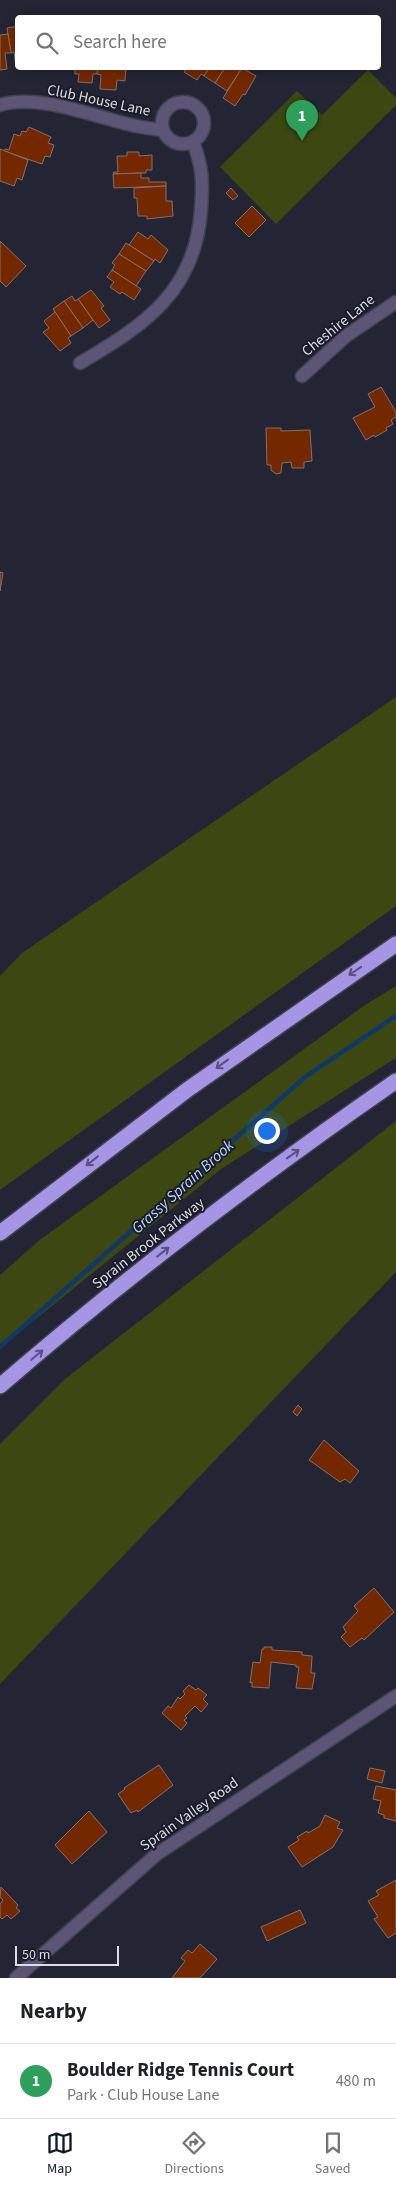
<!DOCTYPE html>
<html lang="en">
<head>
<meta charset="utf-8">
<style>
	:root { --surface:#fff; --page:#f6f6f6; --text:#202124; --muted:#757577; --line:#e0e0e0; --accent:#111827 }
	body { margin:0; font-family:"Source Sans 3",sans-serif; background:var(--page); color:var(--text) }
	.scale { position:absolute; left:15px; bottom:12px; width:104px; box-sizing:border-box; padding-left:5px; border:2px solid #dbdce6; border-top:0; font-size:14px; line-height:18px; white-space:nowrap; color:#dbdce6; -webkit-text-stroke:4px #1b1c2a; paint-order:stroke }
	.you { position:absolute; left:266px; top:1130px; width:18px; height:18px; margin:-12px; border:4px solid #fff; border-radius:50%; background:#1a73e8; box-shadow:0 0 0 8px #1a73e833 }
	.badge { display:grid; place-items:center; width:32px; height:32px; border-radius:50%; background:var(--accent); color:#fff; font-size:16px; font-weight:700 }
	.pin { position:absolute; translate:-50% -41px; filter:drop-shadow(0 1px 2px #0008) }
	.pin::after { content:''; position:absolute; top:26px; width:18px; height:15px; background:inherit; clip-path:polygon(0 0,100% 0,50% 100%) }
	.list { margin:0; padding:0; list-style:none }
	h2 { display:flex; justify-content:space-between; align-items:center; height:65px; margin:0; padding:0 20px; font-size:21px }
	h2 small { font-size:16px; font-weight:400; color:var(--muted) }
	.list li { display:grid; grid-template-columns:32px 1fr auto; gap:15px; align-items:center; box-sizing:border-box; height:75px; padding:0 20px; border-top:1px solid var(--line) }
	.list b { display:block; font-size:19px; white-space:nowrap }
	.list p { margin:0; font-size:16px; white-space:nowrap; color:var(--muted) }
	.list em { font-size:16px; font-style:normal; color:var(--muted) }
	.icon { flex:none; width:28px; height:28px; fill:none; stroke:currentColor; stroke-width:2; stroke-linecap:round; stroke-linejoin:round }
	.map { position:relative; flex:none; width:396px; height:1978px; overflow:hidden }
	.search { position:absolute; background:var(--surface); box-shadow:0 2px 12px #0003; left:15px; right:15px; top:15px; height:55px; display:flex; align-items:center; gap:12px; box-sizing:border-box; padding:0 18px; border-radius:5px; color:var(--muted); font-size:19px }
	.sheet { height:140px; background:var(--surface) }
	nav { display:flex; justify-content:space-around; align-items:center; box-sizing:border-box; height:70px; border-top:1px solid var(--line); background:var(--surface); font-size:14px; color:var(--muted) }
	nav a { display:grid; justify-items:center; gap:2px }
	nav .on { color:var(--accent) }
	.map>svg:first-child { display:block }
	.green { fill:#3c4711 }
	.lines { fill:none; stroke-linecap:round; stroke-linejoin:round }
	.stream { stroke:#0e3968; stroke-width:4.5 }
	.building { fill:#742800; stroke:#847169 }
	.street-casing { stroke:#414250; stroke-width:15 }
	.highway-casing { stroke:#414250; stroke-width:18 }
	.street { stroke:#5c5576; stroke-width:12 }
	.highway { stroke:#a694e5; stroke-width:15 }
	.oneway { stroke:#5a527e }
	.labels { text-anchor:middle; stroke-width:4; stroke-linejoin:round; paint-order:stroke }
	.street-label { font-size:15px; fill:#dbdce6; stroke:#1b1c2a }
	.water-label { font-size:16px; font-style:italic; fill:#b9d6fa; stroke:#1b1c2a }
</style>
</head>
<body>
<div class="map">
<svg width="396" height="1978" viewBox="0 0 396 1978">
	<rect width="100%" height="100%" fill="#242534"/>
	<g class="green">
		<path d="M 368,70 L 396,98 L 396,105 L 276,224 L 220,167 L 297,91 L 322,115 Z"/>
		<path d="M 396,697 L 396,906 L 0,1190 L 0,976 L 22,953 Z"/>
		<path d="M 396,986 L 396,1058 L 221,1169 L 0,1348 L 0,1275 L 41,1239 L 365,1005 Z"/>
		<path d="M 396,1121 L 396,1272 L 0,1684 L 0,1444 L 65,1379 Z"/>
	</g>
	<g class="lines">
		<path class="stream" d="M 0,1347 L 305,1077 L 396,1016"/>
	</g>
	<g class="building">
		<path d="M 18,26 L 18,67 L 16,67 L 14,52 L 11,53 L 7,28 Z"/>
		<path d="M 8,34 L 11,53 L 5,53 L 7,69 L 0,70 L 0,35 Z"/>
		<path d="M 73,68 L 98,68 L 97,74 L 93,74 L 92,83 L 78,82 L 79,74 L 75,74 L 75,68 Z"/>
		<path d="M 98,68 L 126,68 L 125,81 L 117,80 L 116,90 L 100,89 L 101,75 L 97,74 Z"/>
		<path d="M 187,68 L 209,68 L 204,76 L 201,74 L 197,80 L 184,72 Z"/>
		<path d="M 209,68 L 225,68 L 215,83 L 204,76 Z"/>
		<path d="M 225,68 L 242,68 L 227,91 L 215,83 Z"/>
		<path d="M 242,68 L 256,76 L 245,95 L 243,94 L 235,106 L 223,98 Z"/>
		<path d="M 29,127 L 51,137 L 48,143 L 54,145 L 50,157 L 45,156 L 42,164 L 4,151 L 5,149 L 9,150 L 14,134 L 20,136 L 22,131 L 26,132 Z"/>
		<path d="M 0,149 L 28,160 L 22,180 L 17,178 L 14,186 L 0,181 Z"/>
		<path d="M 127,152 L 139,152 L 139,156 L 152,155 L 152,170 L 146,170 L 146,173 L 141,173 L 113,174 L 114,172 L 118,172 L 117,156 L 127,156 Z"/>
		<path d="M 141,173 L 141,178 L 149,178 L 149,182 L 166,182 L 166,186 L 114,188 L 113,174 Z"/>
		<path d="M 166,186 L 166,201 L 172,201 L 173,216 L 147,219 L 147,216 L 138,216 L 137,198 L 134,198 L 134,188 Z"/>
		<path d="M 231,188 L 238,196 L 233,200 L 226,193 Z"/>
		<path d="M 252,206 L 266,220 L 249,237 L 235,223 Z"/>
		<path d="M 138,232 L 148,239 L 151,235 L 168,250 L 160,263 L 155,259 L 154,261 L 129,245 Z"/>
		<path d="M 0,241 L 26,266 L 6,287 L 0,281 Z"/>
		<path d="M 126,243 L 154,261 L 146,271 L 119,254 Z"/>
		<path d="M 119,254 L 146,271 L 136,286 L 112,270 L 115,265 L 112,263 Z"/>
		<path d="M 112,270 L 141,289 L 134,300 L 122,292 L 120,294 L 110,287 L 114,282 L 107,277 Z"/>
		<path d="M 91,290 L 104,306 L 101,308 L 110,320 L 99,328 L 78,299 Z"/>
		<path d="M 72,296 L 75,301 L 78,299 L 93,320 L 83,328 L 64,301 Z"/>
		<path d="M 64,301 L 83,328 L 71,336 L 53,309 Z"/>
		<path d="M 55,312 L 71,336 L 68,338 L 71,343 L 60,351 L 43,332 L 49,328 L 44,321 Z"/>
		<path d="M 381,387 L 396,412 L 396,417 L 391,420 L 393,424 L 386,428 L 387,430 L 375,437 L 374,435 L 366,440 L 353,418 L 375,407 L 368,394 Z"/>
		<path d="M 266,428 L 281,428 L 281,431 L 310,430 L 312,461 L 304,462 L 304,468 L 292,468 L 291,462 L 282,463 L 281,473 L 276,474 L 271,470 L 271,465 L 267,465 Z"/>
		<path d="M 0,572 L 3,573 L 0,591 Z"/>
		<path d="M 298,1405 L 302,1409 L 297,1416 L 293,1412 Z"/>
		<path d="M 324,1440 L 359,1471 L 350,1483 L 345,1479 L 340,1482 L 309,1460 Z"/>
		<path d="M 374,1588 L 394,1612 L 364,1640 L 362,1638 L 350,1647 L 341,1637 L 346,1632 L 343,1627 L 358,1611 L 354,1606 Z"/>
		<path d="M 264,1647 L 272,1647 L 272,1650 L 302,1652 L 302,1655 L 312,1656 L 311,1673 L 315,1673 L 312,1689 L 296,1688 L 299,1667 L 296,1667 L 296,1665 L 271,1662 L 269,1688 L 252,1687 L 252,1682 L 250,1683 L 253,1662 L 260,1663 L 262,1649 L 264,1649 Z"/>
		<path d="M 189,1685 L 196,1690 L 198,1688 L 207,1695 L 203,1699 L 208,1704 L 201,1712 L 195,1706 L 185,1716 L 187,1718 L 184,1720 L 187,1723 L 181,1730 L 162,1713 L 168,1706 L 171,1708 L 178,1697 L 180,1699 L 185,1694 L 183,1691 Z"/>
		<path d="M 159,1765 L 173,1785 L 138,1812 L 137,1810 L 131,1813 L 118,1794 L 125,1789 L 124,1788 Z"/>
		<path d="M 370,1768 L 385,1771 L 382,1783 L 367,1779 Z"/>
		<path d="M 376,1786 L 396,1790 L 396,1821 L 384,1818 L 384,1815 L 378,1813 L 381,1801 L 373,1799 Z"/>
		<path d="M 89,1811 L 107,1832 L 72,1864 L 55,1845 Z"/>
		<path d="M 325,1815 L 340,1822 L 337,1828 L 343,1830 L 333,1847 L 302,1867 L 288,1847 L 299,1840 L 297,1837 L 307,1831 L 308,1833 L 320,1826 Z"/>
		<path d="M 396,1880 L 396,1933 L 388,1938 L 374,1919 L 378,1917 L 368,1901 L 379,1895 L 376,1891 Z"/>
		<path d="M 1,1887 L 18,1905 L 16,1908 L 20,1911 L 11,1919 L 7,1915 L 2,1919 L 0,1917 L 0,1904 L 3,1900 L 0,1897 Z"/>
		<path d="M 300,1910 L 306,1923 L 267,1941 L 261,1927 Z"/>
		<path d="M 200,1944 L 217,1959 L 200,1978 L 172,1978 L 185,1961 L 181,1958 L 188,1950 L 192,1953 Z"/>
	</g>
	<g class="lines">
		<g class="street-casing">
			<g id="street">
				<circle cx="183" cy="123" r="21"/>
				<path d="M 0,105 C 40,93 96,118 136,126 C 145,128 154,129 163,130"/>
				<path d="M 80,363 C 145,325 196,291 201,209 C 203,182 203,168 193,142"/>
				<path d="M 302,376 L 346,336 L 396,302"/>
				<path d="M 16,1978 L 157,1854 L 396,1696"/>
			</g>
		</g>
		<g class="highway-casing">
			<g id="highway">
				<path d="M 0,1233 L 187,1090 L 396,944"/>
				<path d="M 0,1386 C 126,1277 259,1176 396,1081"/>
			</g>
		</g>
		<use href="#street" class="street"/>
		<use href="#highway" class="highway"/>
	</g>
	<defs><path id="oneway-shaft" d="M-6 0H5M1.5-3L5.5 0L1.5 3" fill="none" stroke-width="1.6" stroke-linecap="round" stroke-linejoin="round" transform="scale(1.25)"/></defs>
	<g class="oneway">
		<use href="#oneway-shaft" transform="translate(355 971) rotate(146)"/>
		<use href="#oneway-shaft" transform="translate(222 1064) rotate(144)"/>
		<use href="#oneway-shaft" transform="translate(293 1154) rotate(-36)"/>
		<use href="#oneway-shaft" transform="translate(92 1161) rotate(142)"/>
		<use href="#oneway-shaft" transform="translate(163 1252) rotate(-38)"/>
		<use href="#oneway-shaft" transform="translate(37 1355) rotate(-40)"/>
	</g>
	<g class="labels">
		<g class="street-label">
			<text transform="translate(99 100) rotate(12)" y="5">Club House Lane</text>
			<text transform="translate(338 325) rotate(-39)" y="5">Cheshire Lane</text>
			<text transform="translate(148 1243) rotate(-38)" y="5">Sprain Brook Parkway</text>
			<text transform="translate(189 1814) rotate(-35)" y="5">Sprain Valley Road</text>
		</g>
		<g class="water-label">
			<text transform="translate(182 1186) rotate(-42)" y="6">Grassy Sprain Brook</text>
		</g>
	</g>
</svg>
<div class="scale">50 m</div>
<div class="you"></div>
<div class="pin badge" style="left:302px;top:141px;background:#2e9e5b">1</div>
<div class="search"><svg class="icon" aria-label="search" viewBox="0 0 24 24"><circle cx="10" cy="10" r="6"/><path d="M15 15l6 6"/></svg>Search here</div>
</div>
<section class="sheet">
<h2>Nearby<small></small></h2>
<ul class="list">
<li><span class="badge" style="background:#2e9e5b">1</span><div><b>Boulder Ridge Tennis Court</b><p>Park · Club House Lane</p></div><em>480 m</em></li>
</ul>
</section>
<nav>
<a class="on"><svg class="icon" aria-label="map" viewBox="0 0 24 24"><path d="M3 6l6-2 6 2 6-2v14l-6 2-6-2-6 2zM9 4v14M15 6v14"/></svg>Map</a>
<a><svg class="icon" aria-label="directions" viewBox="0 0 24 24"><path d="M12 3l9 9-9 9-9-9zM9 14v-3h6M13 9l2 2-2 2"/></svg>Directions</a>
<a><svg class="icon" aria-label="saved" viewBox="0 0 24 24"><path d="M7 4h10v16l-5-4-5 4z"/></svg>Saved</a>
</nav>
</body>
</html>
